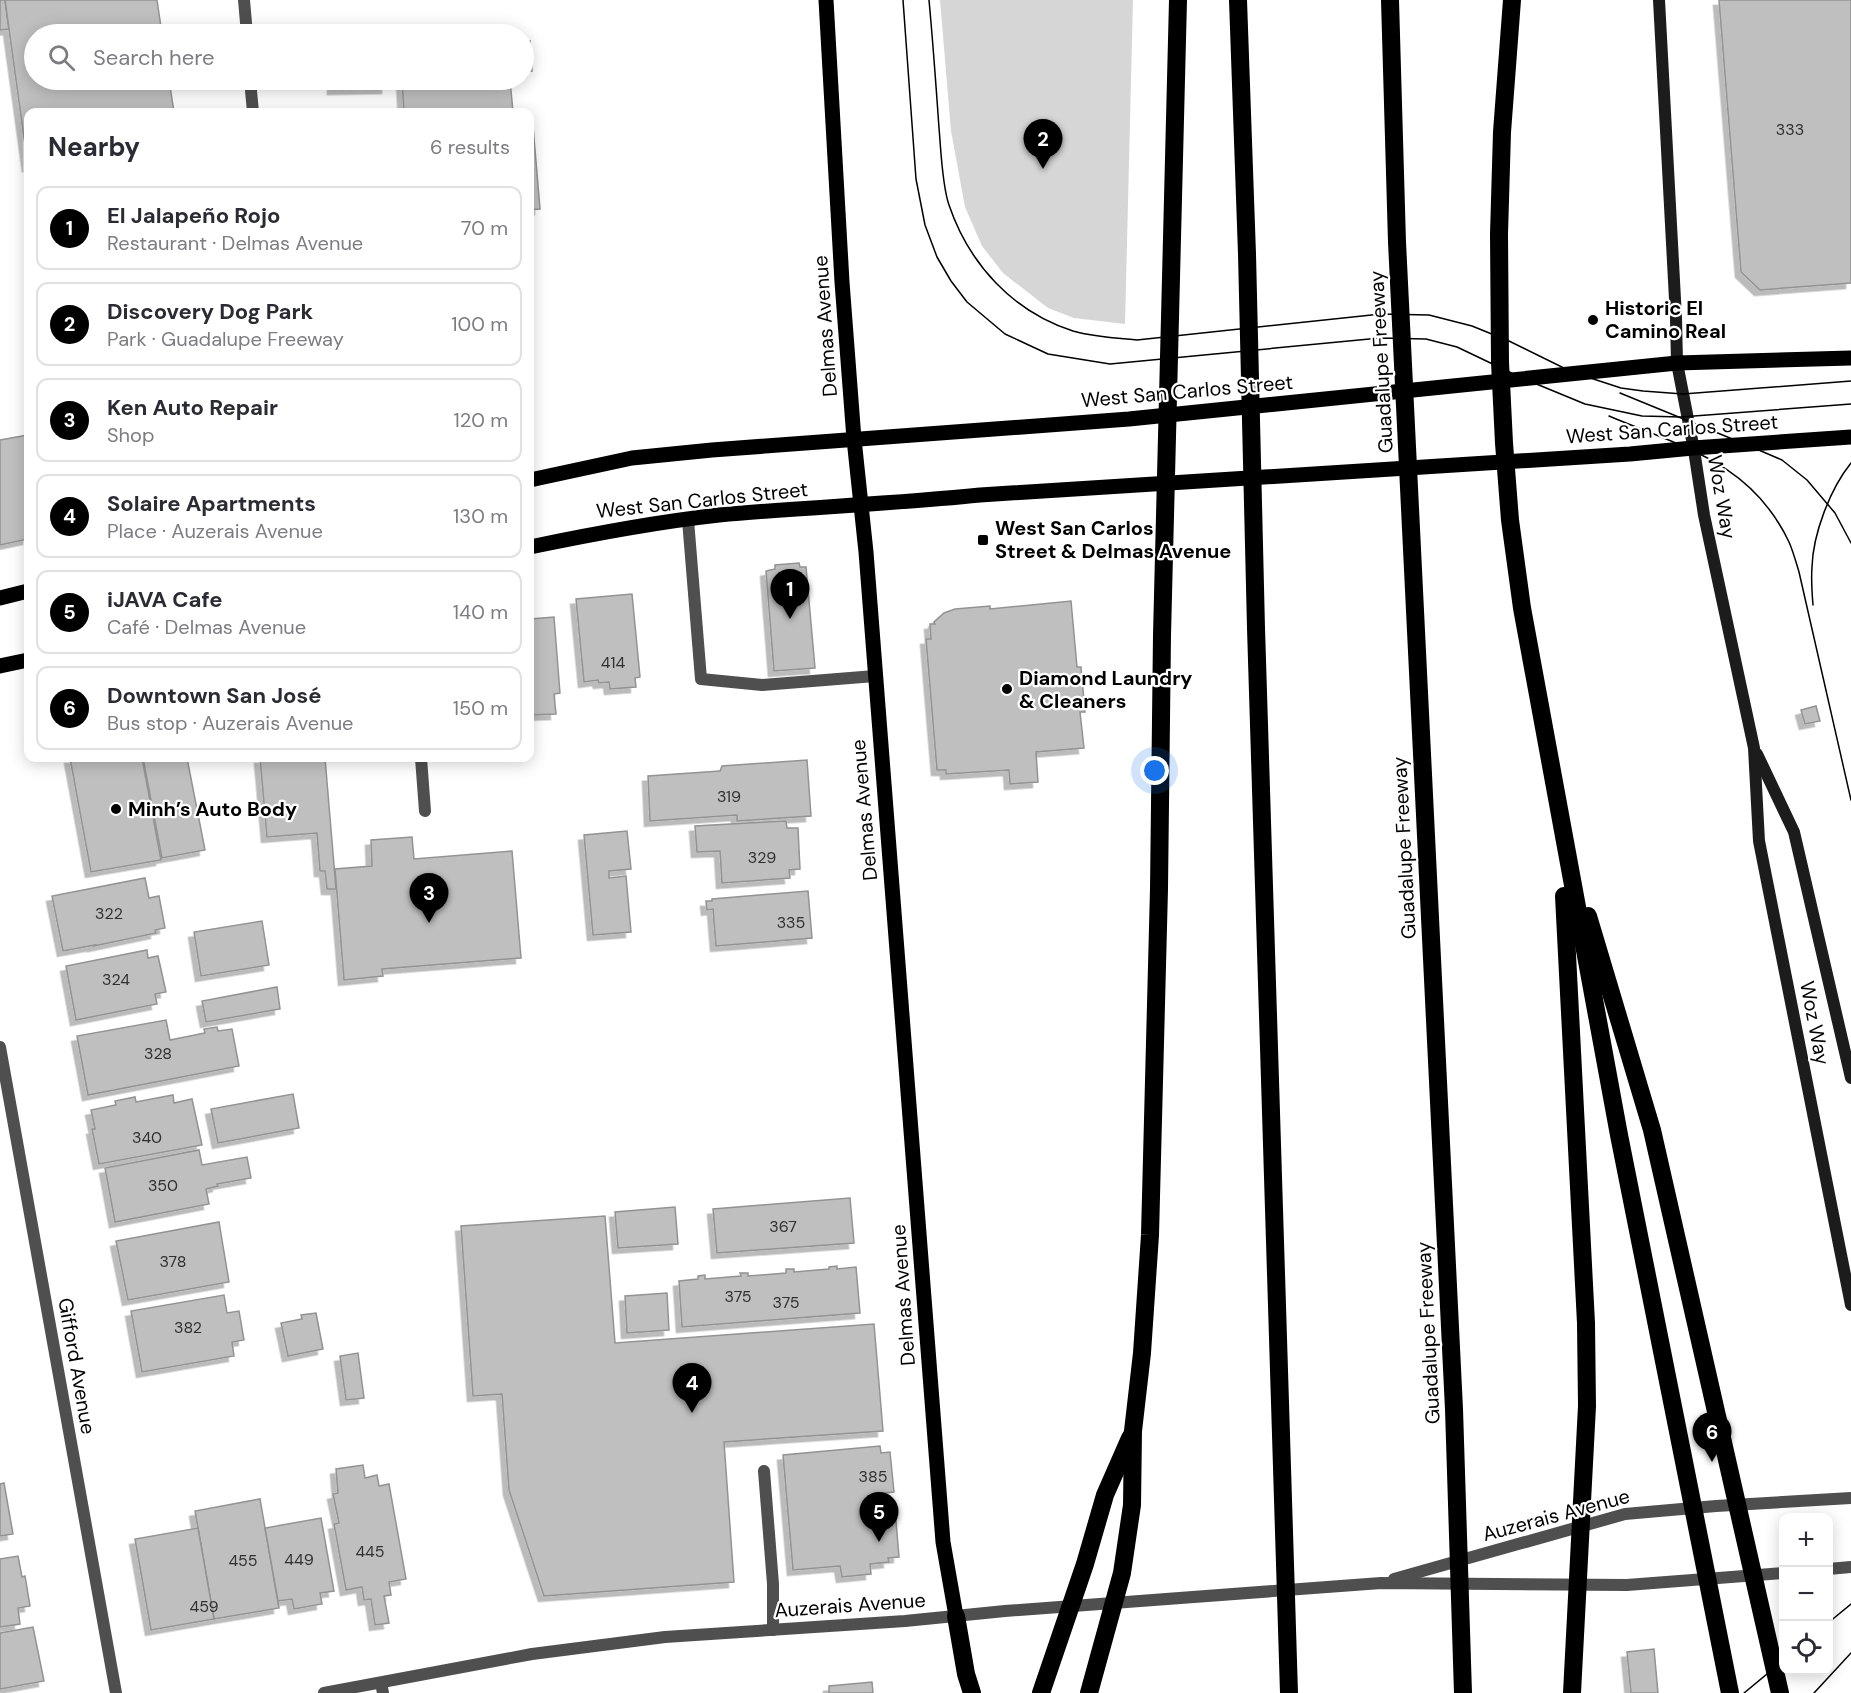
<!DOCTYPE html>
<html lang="en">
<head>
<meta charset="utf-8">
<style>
	:root { --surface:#fff; --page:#f2f2f3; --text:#2b2b33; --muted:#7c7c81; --line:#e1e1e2; --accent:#000 }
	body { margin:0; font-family:"DM Sans",sans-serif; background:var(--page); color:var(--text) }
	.controls { position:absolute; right:18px; bottom:18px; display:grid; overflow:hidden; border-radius:12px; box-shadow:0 3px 15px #0003 }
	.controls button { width:54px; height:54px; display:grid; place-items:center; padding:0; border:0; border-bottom:2px solid var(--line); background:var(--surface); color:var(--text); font:30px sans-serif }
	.you { position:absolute; left:1155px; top:771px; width:21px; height:21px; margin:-15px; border:4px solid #fff; border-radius:50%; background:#1a73e8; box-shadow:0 0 0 9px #1a73e833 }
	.badge { display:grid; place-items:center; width:39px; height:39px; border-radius:50%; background:var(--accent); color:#fff; font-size:20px; font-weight:700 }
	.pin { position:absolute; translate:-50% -50px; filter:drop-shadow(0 2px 3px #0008) }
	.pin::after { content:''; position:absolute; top:32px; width:21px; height:18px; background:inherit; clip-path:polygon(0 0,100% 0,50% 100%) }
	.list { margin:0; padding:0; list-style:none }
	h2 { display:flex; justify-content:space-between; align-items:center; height:78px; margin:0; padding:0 24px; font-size:26px }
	h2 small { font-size:20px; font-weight:400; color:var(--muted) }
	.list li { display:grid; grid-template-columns:39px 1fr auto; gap:18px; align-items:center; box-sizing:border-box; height:84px; margin:0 12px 12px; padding:0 12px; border:2px solid var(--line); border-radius:12px }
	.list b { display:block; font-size:22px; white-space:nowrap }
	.list p { margin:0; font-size:20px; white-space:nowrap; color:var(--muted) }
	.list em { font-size:20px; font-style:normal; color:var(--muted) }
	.icon { flex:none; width:33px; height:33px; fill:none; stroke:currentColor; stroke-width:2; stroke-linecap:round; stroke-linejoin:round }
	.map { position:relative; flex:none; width:1851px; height:1693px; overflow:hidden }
	.search { position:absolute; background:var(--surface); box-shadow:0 3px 15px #0003; left:24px; top:24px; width:510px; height:66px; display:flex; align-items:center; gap:15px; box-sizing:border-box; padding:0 21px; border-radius:33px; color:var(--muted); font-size:22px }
	.panel { position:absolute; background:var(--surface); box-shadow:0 3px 15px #0003; left:24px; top:108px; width:510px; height:654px; border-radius:12px }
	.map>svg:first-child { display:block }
	.green { fill:#d6d6d6 }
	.building { fill:#bfbfbf; stroke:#939393; stroke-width:1.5; filter:url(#shadow) }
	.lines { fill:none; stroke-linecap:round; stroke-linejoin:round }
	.service { stroke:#4f4f4f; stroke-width:12 }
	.minor { stroke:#4f4f4f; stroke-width:12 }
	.tertiary { stroke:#4f4f4f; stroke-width:12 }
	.secondary { stroke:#1c1c1c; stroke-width:12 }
	.primary { stroke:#000; stroke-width:15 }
	.motorway { stroke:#000; stroke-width:18 }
	.tram { stroke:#000; stroke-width:1.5 }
	.poi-dot { fill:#000; stroke:#fff; stroke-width:2 }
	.labels { text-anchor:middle; stroke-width:4.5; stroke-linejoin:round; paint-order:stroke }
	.number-label { font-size:16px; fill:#303030 }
	.poi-label { font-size:20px; font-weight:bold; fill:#000; stroke:#fff; text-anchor:start }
	.street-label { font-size:20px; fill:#000; stroke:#fff }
</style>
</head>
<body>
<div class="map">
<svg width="1851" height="1693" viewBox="0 0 1851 1693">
	<defs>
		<filter id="shadow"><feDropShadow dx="-5.5" dy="5.5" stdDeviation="0" flood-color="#0004"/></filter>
	</defs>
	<rect width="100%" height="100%" fill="#fff"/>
	<path class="green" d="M 940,0 L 1133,0 L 1125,324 L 1074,318 L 1048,308 L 1003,273 L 982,246 L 965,207 L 951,131 Z"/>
	<g class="building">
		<path d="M 0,0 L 5,0 L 9,29 L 0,30 Z"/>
		<path d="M 5,0 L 157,0 L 162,34 L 34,34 L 34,80 L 169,80 L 174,112 L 28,112 L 28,167 Z"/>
		<path d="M 1719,0 L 1851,0 L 1851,283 L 1760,290 L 1741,272 Z"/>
		<path d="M 530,41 L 532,71 L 524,72 L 524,42 Z"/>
		<path d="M 333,80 L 387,80 L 387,88 L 333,89 Z"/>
		<path d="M 402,80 L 510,80 L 513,112 L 404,112 Z"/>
		<path d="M 533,126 L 540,209 L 530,210 L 530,127 Z"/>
		<path d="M 28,435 L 28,539 L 0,545 L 0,440 Z"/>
		<path d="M 799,563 L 800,567 L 806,567 L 815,668 L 774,671 L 766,571 L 775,569 L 775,565 Z"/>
		<path d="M 632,594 L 640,677 L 635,678 L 636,687 L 610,689 L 609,682 L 599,683 L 598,680 L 584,682 L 576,599 Z"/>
		<path d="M 1071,601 L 1077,667 L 1081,667 L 1085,712 L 1080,712 L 1084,748 L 1036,752 L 1038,782 L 1010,784 L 1009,770 L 946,774 L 946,770 L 937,770 L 926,639 L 931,639 L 930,624 L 935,624 L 934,622 L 944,613 L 955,609 L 990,606 L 990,609 Z"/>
		<path d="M 554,617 L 560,693 L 554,694 L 556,714 L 530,715 L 530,619 Z"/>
		<path d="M 1816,706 L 1820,721 L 1805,724 L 1801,710 Z"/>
		<path d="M 70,758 L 142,758 L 161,860 L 91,872 Z"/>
		<path d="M 143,758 L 187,758 L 205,850 L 162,858 Z"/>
		<path d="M 260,758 L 325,758 L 336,889 L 327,889 L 325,871 L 320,871 L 317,833 L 267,837 Z"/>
		<path d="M 807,760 L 811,816 L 737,821 L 737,815 L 650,821 L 648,776 L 720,771 L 722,766 Z"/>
		<path d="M 786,821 L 787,828 L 798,828 L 800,869 L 789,870 L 790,878 L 722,883 L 720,851 L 697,852 L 695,826 Z"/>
		<path d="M 627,831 L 631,869 L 609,871 L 609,878 L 626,876 L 631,932 L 593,935 L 584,835 Z"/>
		<path d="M 412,837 L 414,859 L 512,851 L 521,958 L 382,969 L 383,976 L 344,980 L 335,869 L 372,866 L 371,840 Z"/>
		<path d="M 145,878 L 149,898 L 159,896 L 165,928 L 155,930 L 156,933 L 94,946 L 95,945 L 63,951 L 52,896 Z"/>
		<path d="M 808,891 L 812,938 L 716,946 L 713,909 L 707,910 L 706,901 L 712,901 L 712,899 Z"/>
		<path d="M 262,921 L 269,965 L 201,976 L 194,932 Z"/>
		<path d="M 147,950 L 148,958 L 158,956 L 166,992 L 155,994 L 157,1004 L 76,1020 L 66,966 Z"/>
		<path d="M 277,987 L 280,1009 L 206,1022 L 202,1001 Z"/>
		<path d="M 166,1020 L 170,1040 L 205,1033 L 204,1029 L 217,1027 L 218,1031 L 232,1029 L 239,1066 L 88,1095 L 77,1036 Z"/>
		<path d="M 293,1094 L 299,1128 L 218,1143 L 211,1109 Z"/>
		<path d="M 173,1095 L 174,1103 L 192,1099 L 202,1145 L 99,1164 L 92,1129 L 95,1129 L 91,1110 L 116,1105 L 115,1101 L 135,1097 L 136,1102 Z"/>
		<path d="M 199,1150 L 202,1165 L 247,1157 L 251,1178 L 217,1184 L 218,1186 L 206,1189 L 209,1204 L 115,1222 L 105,1168 Z"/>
		<path d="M 850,1198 L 854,1243 L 717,1253 L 713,1209 Z"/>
		<path d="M 675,1207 L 678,1244 L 618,1248 L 615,1212 Z"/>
		<path d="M 605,1216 L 615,1343 L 874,1324 L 883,1431 L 724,1442 L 734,1582 L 544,1596 L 509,1490 L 502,1394 L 473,1396 L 461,1226 Z"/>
		<path d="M 219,1222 L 229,1282 L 128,1300 L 116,1241 Z"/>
		<path d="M 837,1266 L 837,1269 L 856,1267 L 860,1313 L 682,1327 L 679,1281 L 698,1279 L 698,1276 L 705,1275 L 705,1279 L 741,1276 L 740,1273 L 748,1273 L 748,1276 L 786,1273 L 786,1269 L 794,1269 L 794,1272 L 829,1269 L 829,1267 Z"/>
		<path d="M 667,1293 L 669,1330 L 627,1333 L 625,1296 Z"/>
		<path d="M 224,1295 L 227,1313 L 239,1311 L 244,1340 L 232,1342 L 234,1356 L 142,1372 L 131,1311 Z"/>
		<path d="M 316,1313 L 323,1349 L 288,1356 L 281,1323 L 302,1319 L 301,1315 Z"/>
		<path d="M 358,1353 L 364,1398 L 346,1400 L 340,1356 Z"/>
		<path d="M 880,1446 L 881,1453 L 890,1452 L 894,1492 L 884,1493 L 885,1510 L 895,1509 L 899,1557 L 888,1558 L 889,1562 L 870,1564 L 871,1574 L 842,1577 L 840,1566 L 793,1570 L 783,1455 Z"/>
		<path d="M 363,1465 L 365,1478 L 377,1475 L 379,1486 L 389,1484 L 406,1579 L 389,1582 L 391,1595 L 384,1596 L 389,1623 L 375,1625 L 371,1599 L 364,1600 L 362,1587 L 346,1590 L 334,1524 L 339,1523 L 333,1494 L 338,1493 L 336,1469 Z"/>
		<path d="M 4,1483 L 13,1534 L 0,1536 L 0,1484 Z"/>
		<path d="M 260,1499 L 279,1608 L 214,1619 L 195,1511 Z"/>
		<path d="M 321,1518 L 334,1591 L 320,1593 L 322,1604 L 294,1609 L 292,1599 L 278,1601 L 265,1528 Z"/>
		<path d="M 198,1528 L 214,1619 L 151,1630 L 135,1539 Z"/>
		<path d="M 18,1556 L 22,1577 L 25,1576 L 30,1606 L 18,1608 L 20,1624 L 0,1627 L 0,1559 Z"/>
		<path d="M 33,1627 L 44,1681 L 0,1689 L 0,1633 Z"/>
		<path d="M 1654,1649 L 1658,1693 L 1631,1693 L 1627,1652 Z"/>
		<path d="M 872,1682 L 873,1693 L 829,1693 L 829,1686 Z"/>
	</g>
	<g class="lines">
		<g class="service">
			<path d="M 688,520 L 701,679 L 762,685 L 875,676"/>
			<path d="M 421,758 L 425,811"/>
			<path d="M 764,1471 L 773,1584 L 773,1630"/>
		</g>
		<g class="minor">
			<path d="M 244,0 L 247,34"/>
			<path d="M 250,80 L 253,112"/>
			<path d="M 0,1047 L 116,1693"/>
			<path d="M 381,1683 L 383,1693"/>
		</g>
		<g class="tertiary">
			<path d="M 1828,1569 L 1851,1567"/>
			<path d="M 1394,1579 L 1625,1514 L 1716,1506 L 1851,1498"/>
			<path d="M 324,1693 L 532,1654 L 665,1637 L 905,1621 L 1005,1611 L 1381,1583 L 1627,1585 L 1784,1573"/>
		</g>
		<g class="secondary">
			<path d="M 1659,0 L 1676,318 L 1677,363 L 1694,450 L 1704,515 L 1754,748 L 1759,841 L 1851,1305"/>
			<path d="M 1757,754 L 1794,832 L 1851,1078"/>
		</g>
		<g class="primary">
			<path d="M 826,0 L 842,282 L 854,439 L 866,552 L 943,1542 L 956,1616"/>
			<path d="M 530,480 L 632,458 L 712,450 L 1129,419 L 1677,363 L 1851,358"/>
			<path d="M 530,547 C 592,534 656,522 719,515 C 806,507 893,504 980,495 L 1630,454 L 1693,448 L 1851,437"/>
			<path d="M 0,598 L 28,591"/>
			<path d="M 0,666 L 28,660"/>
		</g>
		<g class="motorway">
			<path d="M 1238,0 L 1247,254 L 1256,628 L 1289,1693"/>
			<path d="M 1390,0 L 1397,242 L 1454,1409 L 1463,1693"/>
			<path d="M 1512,0 L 1502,132 L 1499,234 L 1500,362 L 1504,443 L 1510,520 L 1522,608 L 1619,1135 L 1730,1693"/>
			<path d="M 1564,896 L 1586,1323 L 1587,1406 L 1572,1693"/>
			<path d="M 1588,916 L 1652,1130 L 1780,1693"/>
			<path d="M 956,1616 L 966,1674 L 972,1693"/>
			<path d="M 1041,1693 L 1085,1564 L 1105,1495 L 1130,1438"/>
			<path d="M 1089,1693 L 1122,1573 L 1132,1505 L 1133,1431 L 1142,1353 L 1150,1235 L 1159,889 L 1162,635 L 1178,0"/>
		</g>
		<g class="tram">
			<path d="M 903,0 L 916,179 L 925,225 L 937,257 L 951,281 L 967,302 L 1005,334 L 1048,354 L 1110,364 L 1380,338 L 1426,339 L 1457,347 L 1522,378 L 1585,404 L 1642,416 L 1681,417 L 1851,404"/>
			<path d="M 929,0 C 933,43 936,85 939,128 C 941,150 942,185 949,205 C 969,264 1013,312 1073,331 C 1094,337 1115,338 1137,340 L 1381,314 L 1429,315 L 1472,326 L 1509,341 L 1572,372 L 1621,388 L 1643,391 L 1683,394 L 1851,381"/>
			<path d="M 1620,393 L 1747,445 L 1782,460 L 1807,480 L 1835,513 L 1851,543"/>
			<path d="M 1609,416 C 1682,447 1751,462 1789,542 C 1793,551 1796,562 1799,572 L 1851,800"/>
			<path d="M 1813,605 C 1812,593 1811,580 1812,567 C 1813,534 1830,489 1851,463"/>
			<path d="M 1828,1623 L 1851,1604"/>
			<path d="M 1744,1693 L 1784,1660"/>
			<path d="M 1814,1693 L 1851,1653"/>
		</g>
	</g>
	<g class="poi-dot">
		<circle cx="1593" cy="320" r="6"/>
		<rect x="977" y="534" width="12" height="12" rx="3"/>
		<circle cx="1007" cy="689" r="6"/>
		<circle cx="116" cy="809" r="6"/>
	</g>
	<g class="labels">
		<g class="number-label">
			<text x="1790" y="135">333</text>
			<text x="613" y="668">414</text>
			<text x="729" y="802">319</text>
			<text x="762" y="863">329</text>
			<text x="109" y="919">322</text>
			<text x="791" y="928">335</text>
			<text x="116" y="985">324</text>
			<text x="158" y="1059">328</text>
			<text x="147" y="1143">340</text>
			<text x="163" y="1191">350</text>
			<text x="783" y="1232">367</text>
			<text x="173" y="1267">378</text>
			<text x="738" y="1302">375</text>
			<text x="786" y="1308">375</text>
			<text x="188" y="1333">382</text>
			<text x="873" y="1482">385</text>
			<text x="370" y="1557">445</text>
			<text x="299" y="1565">449</text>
			<text x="243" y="1566">455</text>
			<text x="204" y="1612">459</text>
		</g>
		<g class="poi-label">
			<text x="1605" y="315">Historic El<tspan x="1605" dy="23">Camino Real</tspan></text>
			<text x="995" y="535">West San Carlos<tspan x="995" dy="23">Street &amp; Delmas Avenue</tspan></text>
			<text x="1019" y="685">Diamond Laundry<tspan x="1019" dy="23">&amp; Cleaners</tspan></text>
			<text x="128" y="816">Minh’s Auto Body</text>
		</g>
		<g class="street-label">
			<text transform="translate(825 326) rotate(-94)" y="7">Delmas Avenue</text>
			<text transform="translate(1381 362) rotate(-93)" y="7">Guadalupe Freeway</text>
			<text transform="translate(1187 391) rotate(-5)" y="7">West San Carlos Street</text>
			<text transform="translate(1672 429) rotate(-4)" y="7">West San Carlos Street</text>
			<text transform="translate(1722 497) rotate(80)" y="7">Woz Way</text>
			<text transform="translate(702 500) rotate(-6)" y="7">West San Carlos Street</text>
			<text transform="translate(864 810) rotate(-95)" y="7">Delmas Avenue</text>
			<text transform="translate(1404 848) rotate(-93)" y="7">Guadalupe Freeway</text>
			<text transform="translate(1815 1023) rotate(79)" y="7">Woz Way</text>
			<text transform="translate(903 1295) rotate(-94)" y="7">Delmas Avenue</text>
			<text transform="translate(1428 1333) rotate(-93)" y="7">Guadalupe Freeway</text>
			<text transform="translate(77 1366) rotate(80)" y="7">Gifford Avenue</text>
			<text transform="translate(1556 1515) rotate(-15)" y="7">Auzerais Avenue</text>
			<text transform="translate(850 1605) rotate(-4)" y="7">Auzerais Avenue</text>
		</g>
	</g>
</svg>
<div class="controls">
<button>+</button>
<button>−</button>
<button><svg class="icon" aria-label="locate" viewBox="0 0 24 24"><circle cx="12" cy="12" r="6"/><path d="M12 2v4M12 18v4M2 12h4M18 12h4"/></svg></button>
</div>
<div class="you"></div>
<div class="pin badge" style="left:790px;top:619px">1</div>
<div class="pin badge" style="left:1043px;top:169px">2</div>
<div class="pin badge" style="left:429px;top:923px">3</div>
<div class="pin badge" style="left:692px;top:1413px">4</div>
<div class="pin badge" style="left:879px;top:1542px">5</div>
<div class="pin badge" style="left:1712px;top:1462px">6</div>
<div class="search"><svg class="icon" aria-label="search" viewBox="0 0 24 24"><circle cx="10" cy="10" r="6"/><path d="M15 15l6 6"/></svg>Search here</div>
<section class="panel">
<h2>Nearby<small>6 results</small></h2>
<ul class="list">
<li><span class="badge">1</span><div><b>El Jalapeño Rojo</b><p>Restaurant · Delmas Avenue</p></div><em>70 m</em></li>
<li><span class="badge">2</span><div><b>Discovery Dog Park</b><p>Park · Guadalupe Freeway</p></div><em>100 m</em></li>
<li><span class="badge">3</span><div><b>Ken Auto Repair</b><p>Shop</p></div><em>120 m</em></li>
<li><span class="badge">4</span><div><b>Solaire Apartments</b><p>Place · Auzerais Avenue</p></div><em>130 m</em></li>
<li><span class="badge">5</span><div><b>iJAVA Cafe</b><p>Café · Delmas Avenue</p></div><em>140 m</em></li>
<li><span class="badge">6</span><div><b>Downtown San José</b><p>Bus stop · Auzerais Avenue</p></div><em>150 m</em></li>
</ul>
</section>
</div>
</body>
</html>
